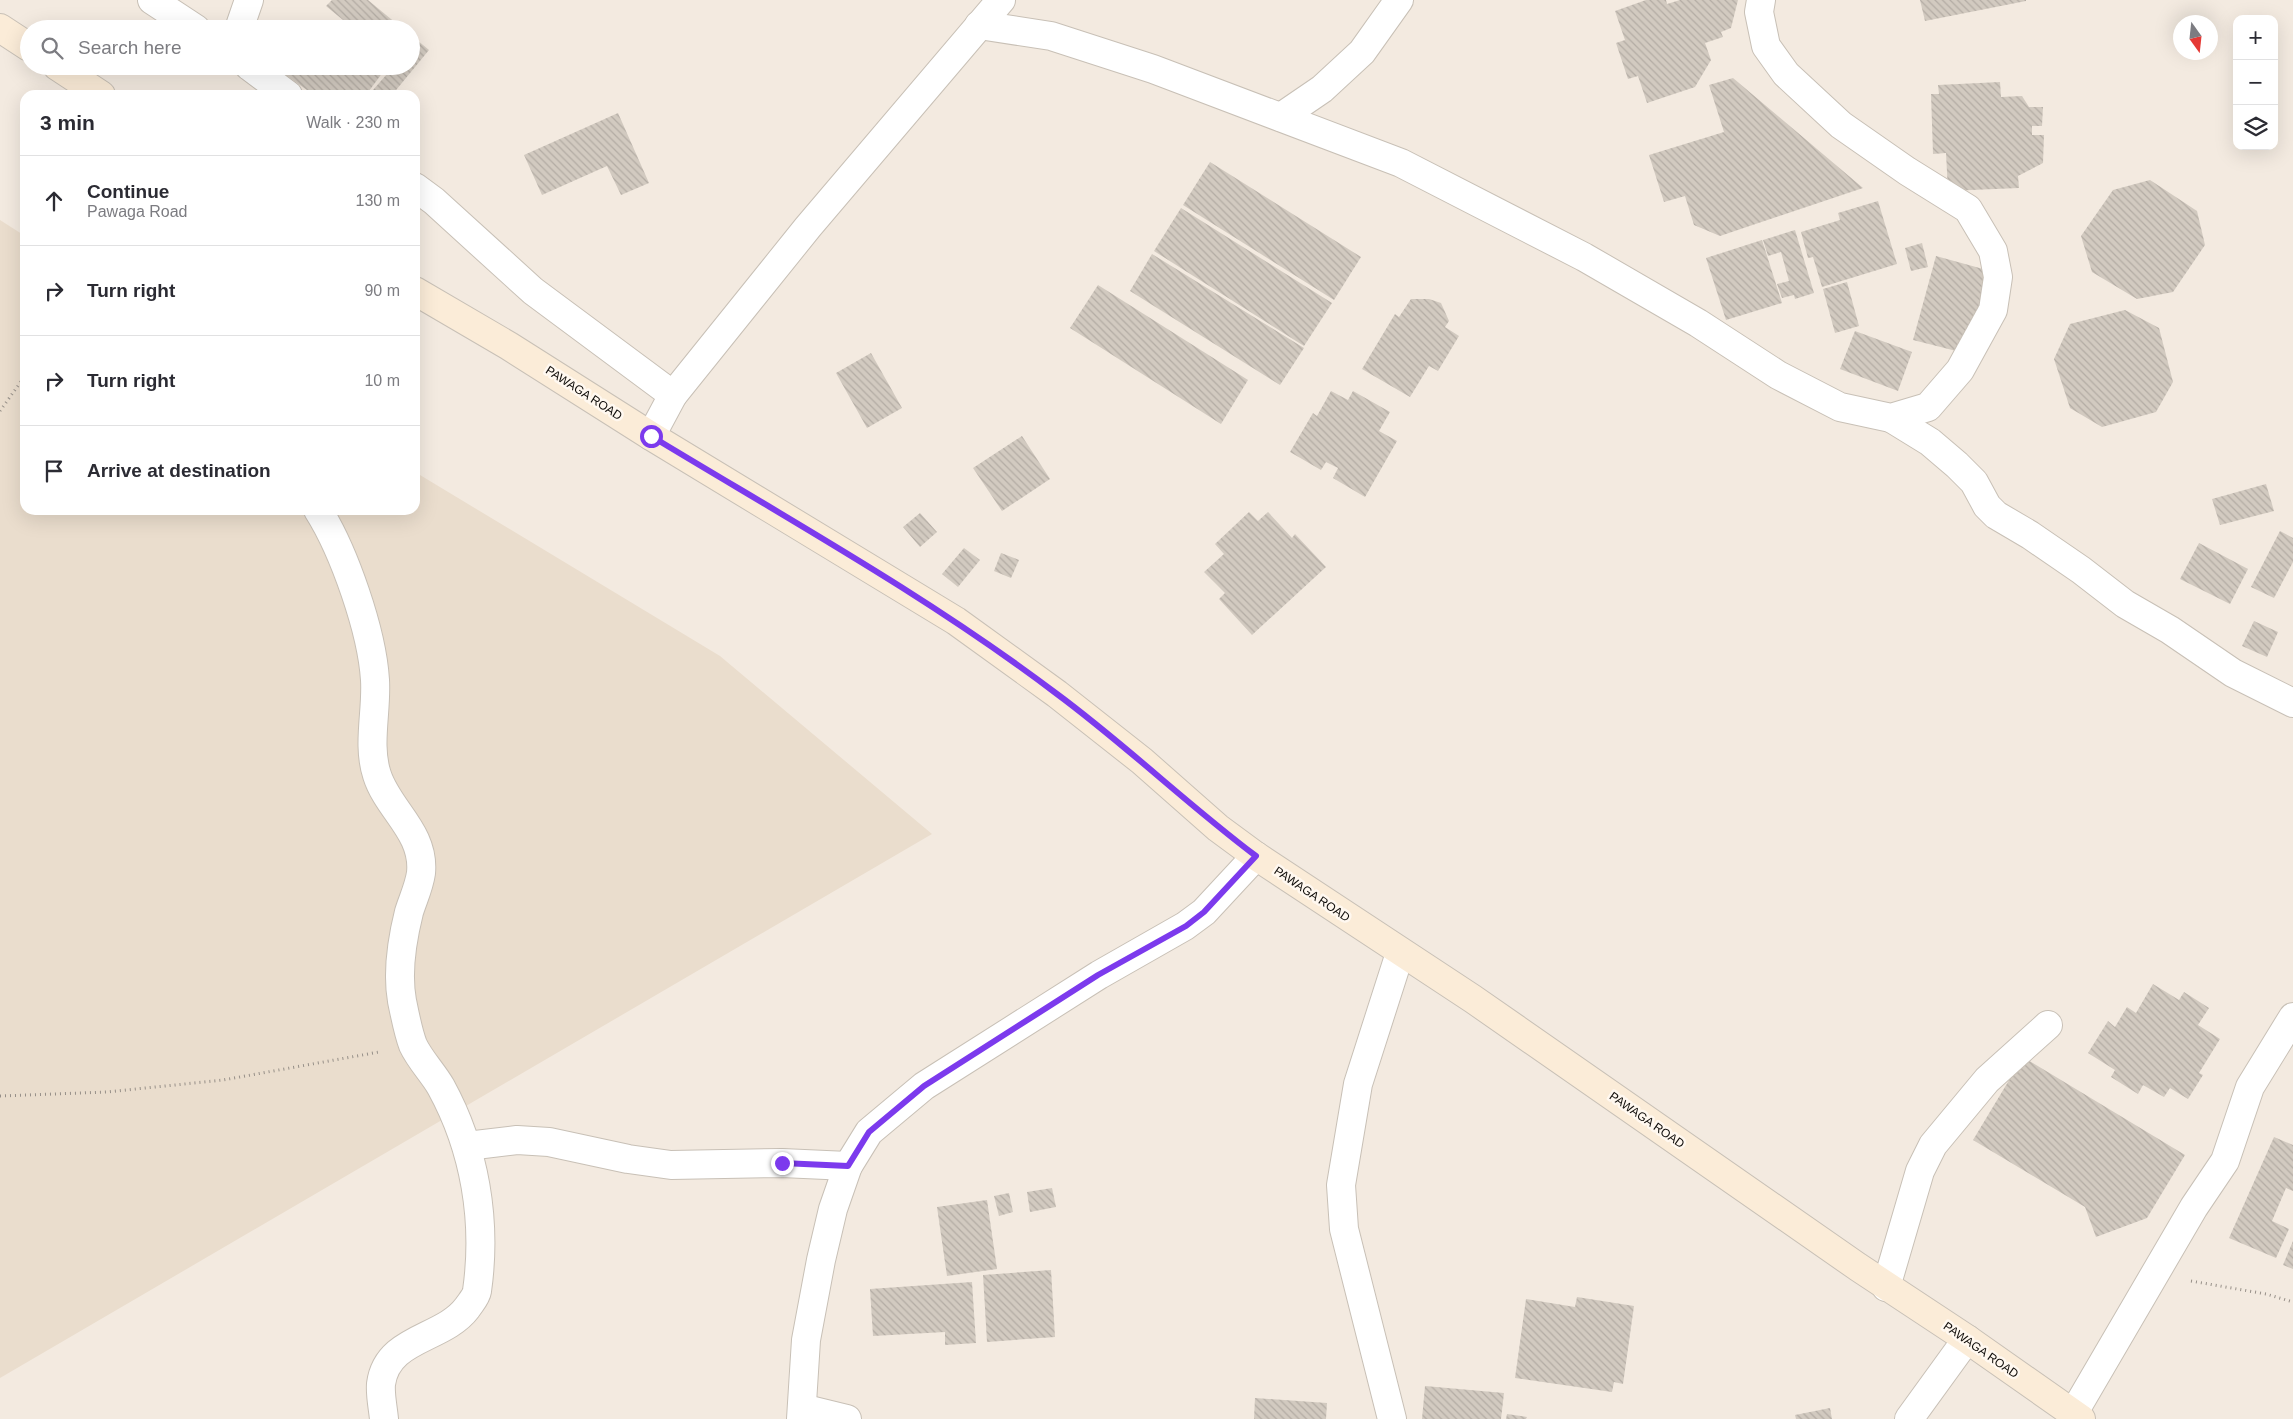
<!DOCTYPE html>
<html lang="en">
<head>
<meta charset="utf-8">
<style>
	:root { --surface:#fff; --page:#f2f2f3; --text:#2b2b33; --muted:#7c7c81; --line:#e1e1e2 }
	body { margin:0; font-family:Helvetica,sans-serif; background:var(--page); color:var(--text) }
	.controls { position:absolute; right:15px; top:15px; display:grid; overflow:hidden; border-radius:10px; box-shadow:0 5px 20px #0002 }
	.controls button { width:45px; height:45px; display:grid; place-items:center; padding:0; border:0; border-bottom:1px solid var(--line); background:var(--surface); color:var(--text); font:25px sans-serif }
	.compass { position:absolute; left:2173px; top:15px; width:45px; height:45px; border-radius:50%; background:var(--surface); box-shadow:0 5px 20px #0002; rotate:165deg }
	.stop { position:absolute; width:15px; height:15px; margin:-11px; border:4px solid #7c3aed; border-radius:50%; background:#fff }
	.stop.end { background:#7c3aed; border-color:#fff; box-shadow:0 1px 5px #0008 }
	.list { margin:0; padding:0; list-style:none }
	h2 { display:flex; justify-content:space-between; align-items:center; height:65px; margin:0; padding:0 20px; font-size:21px }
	h2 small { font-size:16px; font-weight:400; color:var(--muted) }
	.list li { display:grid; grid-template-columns:32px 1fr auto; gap:15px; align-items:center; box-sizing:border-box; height:90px; padding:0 20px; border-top:1px solid var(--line) }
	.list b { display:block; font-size:19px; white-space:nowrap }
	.list p { margin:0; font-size:16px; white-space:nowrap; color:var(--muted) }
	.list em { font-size:16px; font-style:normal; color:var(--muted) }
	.icon { flex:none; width:28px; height:28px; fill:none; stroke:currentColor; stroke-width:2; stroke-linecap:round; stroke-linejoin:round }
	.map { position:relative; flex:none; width:2293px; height:1419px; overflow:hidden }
	.search { position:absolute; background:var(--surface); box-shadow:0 5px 20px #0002; left:20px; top:20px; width:400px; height:55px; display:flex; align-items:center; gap:12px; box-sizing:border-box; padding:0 18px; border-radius:28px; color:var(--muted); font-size:19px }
	.panel { position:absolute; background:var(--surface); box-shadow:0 5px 20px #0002; left:20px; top:90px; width:400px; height:425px; border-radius:15px }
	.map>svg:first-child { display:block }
	.built { fill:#eaddcd }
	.building { fill:url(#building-back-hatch) }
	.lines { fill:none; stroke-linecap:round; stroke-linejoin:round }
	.minor-casing { stroke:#c8c0b6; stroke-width:30 }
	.secondary-casing { stroke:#c8c0b6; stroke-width:30 }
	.path { stroke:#968f88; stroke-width:3; stroke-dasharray:1 4; stroke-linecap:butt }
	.minor { stroke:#fff; stroke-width:28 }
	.secondary { stroke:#fbecd8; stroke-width:28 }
	.route { stroke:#7c3aed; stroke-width:6 }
	.labels { text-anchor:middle; stroke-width:5; stroke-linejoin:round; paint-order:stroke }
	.street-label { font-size:12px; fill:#0f0c09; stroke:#fff8f0 }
</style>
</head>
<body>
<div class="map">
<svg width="2293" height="1419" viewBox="0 0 2293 1419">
	<defs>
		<pattern id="building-back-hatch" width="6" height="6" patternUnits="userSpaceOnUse" patternTransform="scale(1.25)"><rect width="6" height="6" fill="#d2cac0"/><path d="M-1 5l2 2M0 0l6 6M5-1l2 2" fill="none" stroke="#b3aca4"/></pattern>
	</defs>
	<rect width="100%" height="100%" fill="#f3eae0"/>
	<path class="built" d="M 0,220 L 25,236 L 25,510 L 415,510 L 415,472 L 720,656 L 932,834 L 0,1378 Z"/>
	<g class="building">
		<path d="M 332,0 L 368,0 L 403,29 L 354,29 L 326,6 Z"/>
		<path d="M 1646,0 L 1666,0 L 1667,4 L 1680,0 L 1738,0 L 1731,28 L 1721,32 L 1723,37 L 1705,43 L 1711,60 L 1695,87 L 1647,103 L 1638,76 L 1628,79 L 1616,43 L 1625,40 L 1615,11 Z"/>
		<path d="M 1920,0 L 2026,0 L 2026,1 L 1925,21 Z"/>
		<path d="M 411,35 L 429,50 L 392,95 L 379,95 L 373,90 L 394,66 L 411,66 Z"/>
		<path d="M 288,66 L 374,66 L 383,72 L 366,95 L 314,95 L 283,73 Z"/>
		<path d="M 1733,78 L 1863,188 L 1720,236 L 1694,225 L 1685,196 L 1664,202 L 1649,155 L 1724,132 L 1709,85 Z"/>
		<path d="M 2000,82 L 2001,97 L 2022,96 L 2029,107 L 2043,107 L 2042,126 L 2032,126 L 2032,135 L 2044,135 L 2043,163 L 2018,176 L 2019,188 L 1948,191 L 1946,153 L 1933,154 L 1931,94 L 1939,94 L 1938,85 Z"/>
		<path d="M 618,113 L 649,183 L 621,195 L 607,166 L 542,195 L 524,155 Z"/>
		<path d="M 1210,162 L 1361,257 L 1334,300 L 1183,205 Z"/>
		<path d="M 2150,180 L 2197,211 L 2205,245 L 2173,292 L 2137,299 L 2092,272 L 2081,236 L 2113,190 Z"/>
		<path d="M 1878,201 L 1897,264 L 1822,287 L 1813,257 L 1808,258 L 1801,232 L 1840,220 L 1838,213 Z"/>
		<path d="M 1181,208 L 1332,303 L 1304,346 L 1154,251 Z"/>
		<path d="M 1795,230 L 1814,293 L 1795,299 L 1794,295 L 1782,298 L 1777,284 L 1789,281 L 1781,252 L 1768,256 L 1763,240 Z"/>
		<path d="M 1762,240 L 1782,303 L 1726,320 L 1706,258 Z"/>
		<path d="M 1922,243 L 1928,267 L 1911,271 L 1905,248 Z"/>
		<path d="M 1152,254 L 1304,348 L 1280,385 L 1130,291 Z"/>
		<path d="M 1936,256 L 1994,272 L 1972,355 L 1913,340 Z"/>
		<path d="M 1847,282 L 1859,326 L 1835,333 L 1823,289 Z"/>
		<path d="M 1098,285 L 1248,380 L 1221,424 L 1070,328 Z"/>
		<path d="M 1411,299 L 1429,299 L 1441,303 L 1449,321 L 1445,327 L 1459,336 L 1438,371 L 1429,366 L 1410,397 L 1362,369 L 1395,314 L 1399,317 Z"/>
		<path d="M 2125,310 L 2159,328 L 2173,382 L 2156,412 L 2102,427 L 2070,408 L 2054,359 L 2070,324 Z"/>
		<path d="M 1855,331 L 1912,352 L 1898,391 L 1840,369 Z"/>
		<path d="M 871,353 L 902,408 L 867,428 L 836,373 Z"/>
		<path d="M 1331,391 L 1348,400 L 1353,391 L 1390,412 L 1379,431 L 1397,441 L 1365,497 L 1333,478 L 1338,468 L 1326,462 L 1321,470 L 1290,452 L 1313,413 L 1317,416 Z"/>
		<path d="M 1022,436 L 1050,479 L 1002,511 L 973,468 Z"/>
		<path d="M 2266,484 L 2274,511 L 2220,525 L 2212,499 Z"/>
		<path d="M 1249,512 L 1258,521 L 1268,512 L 1292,538 L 1295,534 L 1326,567 L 1252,635 L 1219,599 L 1225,593 L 1204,572 L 1224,554 L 1215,544 Z"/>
		<path d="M 920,513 L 937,532 L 920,547 L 903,527 Z"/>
		<path d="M 2280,531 L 2293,538 L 2293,562 L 2274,598 L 2251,587 Z"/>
		<path d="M 2199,543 L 2248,569 L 2230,604 L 2180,579 Z"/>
		<path d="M 964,548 L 980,560 L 958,587 L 942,574 Z"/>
		<path d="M 1001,553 L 1019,560 L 1011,578 L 994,571 Z"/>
		<path d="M 2254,621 L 2278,632 L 2267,657 L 2242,646 Z"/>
		<path d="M 2153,984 L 2179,1000 L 2184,992 L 2209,1008 L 2198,1025 L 2220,1039 L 2199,1073 L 2203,1075 L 2188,1099 L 2170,1088 L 2164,1097 L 2143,1085 L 2138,1094 L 2111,1077 L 2115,1070 L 2088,1053 L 2108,1021 L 2115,1027 L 2127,1007 L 2136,1013 Z"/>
		<path d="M 2023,1057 L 2185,1155 L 2147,1218 L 2096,1237 L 2085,1207 L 1973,1140 Z"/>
		<path d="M 2274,1137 L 2293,1145 L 2293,1191 L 2286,1188 L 2272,1221 L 2289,1229 L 2276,1258 L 2229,1238 Z"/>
		<path d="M 1052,1188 L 1056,1207 L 1030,1212 L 1027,1192 Z"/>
		<path d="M 1009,1193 L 1013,1212 L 999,1216 L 994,1196 Z"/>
		<path d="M 987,1200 L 997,1269 L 947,1276 L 937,1207 Z"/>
		<path d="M 2293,1241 L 2293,1269 L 2283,1265 Z"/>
		<path d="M 1051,1270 L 1055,1337 L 987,1342 L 983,1275 Z"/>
		<path d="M 972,1282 L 976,1343 L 945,1345 L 945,1332 L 873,1336 L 870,1289 Z"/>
		<path d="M 1577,1297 L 1634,1306 L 1623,1384 L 1614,1382 L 1612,1392 L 1515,1378 L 1526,1299 L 1575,1307 Z"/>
		<path d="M 1425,1386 L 1504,1393 L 1501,1419 L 1422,1419 Z"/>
		<path d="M 1255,1398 L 1327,1403 L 1326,1419 L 1254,1419 Z"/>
		<path d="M 1830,1408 L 1832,1419 L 1796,1419 L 1795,1415 Z"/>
		<path d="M 1507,1414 L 1527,1417 L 1526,1419 L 1506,1419 Z"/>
	</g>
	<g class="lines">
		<g class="minor-casing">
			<g id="minor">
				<path d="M 152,0 L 196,29"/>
				<path d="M 979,25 L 1051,36 L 1153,69 L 1401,163 L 1584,257 L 1698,323 L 1778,375 L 1840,407 L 1891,418 L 1928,407 L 1960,370 L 1993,310 L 1998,277 L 1993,251 L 1968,209 L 1907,171 L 1841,125 L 1786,74 L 1766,46 L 1759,12 L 1761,0"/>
				<path d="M 239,29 L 249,0"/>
				<path d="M 249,66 L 288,95"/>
				<path d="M 1281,117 L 1322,89 L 1362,52 L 1399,0"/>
				<path d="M 415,187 L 434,201 L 533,291 L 673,395"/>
				<path d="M 1891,418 L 1930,442 L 1957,465 L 1974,482 L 1987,506 L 1996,515 L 2030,535 L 2081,570 L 2125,604 L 2170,630 L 2233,673 L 2293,703"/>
				<path d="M 651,436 L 673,395 L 808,227 L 1001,0"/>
				<path d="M 318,510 C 344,551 372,631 375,680 C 377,711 367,745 377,775 C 388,810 425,832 421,873 C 419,887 413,899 409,912 C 402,940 397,973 402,1001 C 405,1015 408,1032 413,1045 C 420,1060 433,1073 441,1087 C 475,1149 487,1221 477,1291 C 476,1297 471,1302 467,1308 C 443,1340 387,1337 381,1384 C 380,1395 383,1408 384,1419"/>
				<path d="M 467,1146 L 517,1140 L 549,1142 L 628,1159 L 671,1165 L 782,1163 L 848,1166"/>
				<path d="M 1886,1287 L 1920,1171 L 1933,1145 L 1987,1080 L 2048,1025"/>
				<path d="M 802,1408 L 847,1419"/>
				<path d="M 2073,1414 L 2194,1207 L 2225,1161 L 2250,1087 L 2293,1017"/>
				<path d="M 801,1419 L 806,1340 L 821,1260 L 833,1209 L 848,1166 L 869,1132 L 924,1086 L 1099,975 L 1185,926 L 1204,912 L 1256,856"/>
				<path d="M 1392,1419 L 1344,1229 L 1341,1185 L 1358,1084 L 1400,953"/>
				<path d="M 1909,1419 L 1967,1339"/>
			</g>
		</g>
		<g class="secondary-casing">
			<g id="secondary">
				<path d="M 0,28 L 29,47"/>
				<path d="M 57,66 L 101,95"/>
				<path d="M 415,291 L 509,346 L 651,436 L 956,621 L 1057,694 L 1142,761 L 1218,828 L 1256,856 L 1473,999 L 1858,1267 L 1967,1339 L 2081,1419"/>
			</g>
		</g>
		<g class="path">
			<path d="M 0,411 L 25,376"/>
			<path d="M 0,1096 L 107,1092 L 223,1080 L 379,1052"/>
			<path d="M 2191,1281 L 2266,1294 L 2293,1302"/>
		</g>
		<use href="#minor" class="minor"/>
		<use href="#secondary" class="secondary"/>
	</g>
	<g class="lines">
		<path class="route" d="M 651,436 C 788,519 929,597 1057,694 C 1126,745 1188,805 1256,856 L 1204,912 L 1186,926 L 1098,975 L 924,1086 L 869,1132 L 848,1166 L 782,1163"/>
	</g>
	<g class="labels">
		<g class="street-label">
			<text transform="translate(584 393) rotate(33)" y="4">PAWAGA ROAD</text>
			<text transform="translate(1312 894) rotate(34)" y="4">PAWAGA ROAD</text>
			<text transform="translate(1647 1120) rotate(35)" y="4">PAWAGA ROAD</text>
			<text transform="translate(1981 1350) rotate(35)" y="4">PAWAGA ROAD</text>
		</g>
	</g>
</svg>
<div class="controls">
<button>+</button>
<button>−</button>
<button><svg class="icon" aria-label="layers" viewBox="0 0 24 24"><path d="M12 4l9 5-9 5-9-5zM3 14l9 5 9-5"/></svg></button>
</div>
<svg class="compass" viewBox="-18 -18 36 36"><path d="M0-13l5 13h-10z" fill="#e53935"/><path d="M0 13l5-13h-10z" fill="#7c7c81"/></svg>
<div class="stop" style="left:651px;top:436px"></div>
<div class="stop end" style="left:782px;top:1163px"></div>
<div class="search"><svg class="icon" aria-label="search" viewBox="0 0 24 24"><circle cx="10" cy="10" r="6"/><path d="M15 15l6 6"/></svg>Search here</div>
<section class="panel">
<h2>3 min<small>Walk · 230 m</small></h2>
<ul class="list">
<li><svg class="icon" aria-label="ahead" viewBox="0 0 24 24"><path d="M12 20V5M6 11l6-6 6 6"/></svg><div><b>Continue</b><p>Pawaga Road</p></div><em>130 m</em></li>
<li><svg class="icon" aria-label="right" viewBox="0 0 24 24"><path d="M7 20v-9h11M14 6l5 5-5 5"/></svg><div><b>Turn right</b></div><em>90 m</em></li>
<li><svg class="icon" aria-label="right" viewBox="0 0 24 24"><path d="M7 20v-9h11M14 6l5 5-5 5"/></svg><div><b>Turn right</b></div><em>10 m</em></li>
<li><svg class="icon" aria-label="arrive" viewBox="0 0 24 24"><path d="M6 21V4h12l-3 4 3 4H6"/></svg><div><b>Arrive at destination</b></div></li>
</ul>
</section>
</div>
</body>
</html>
